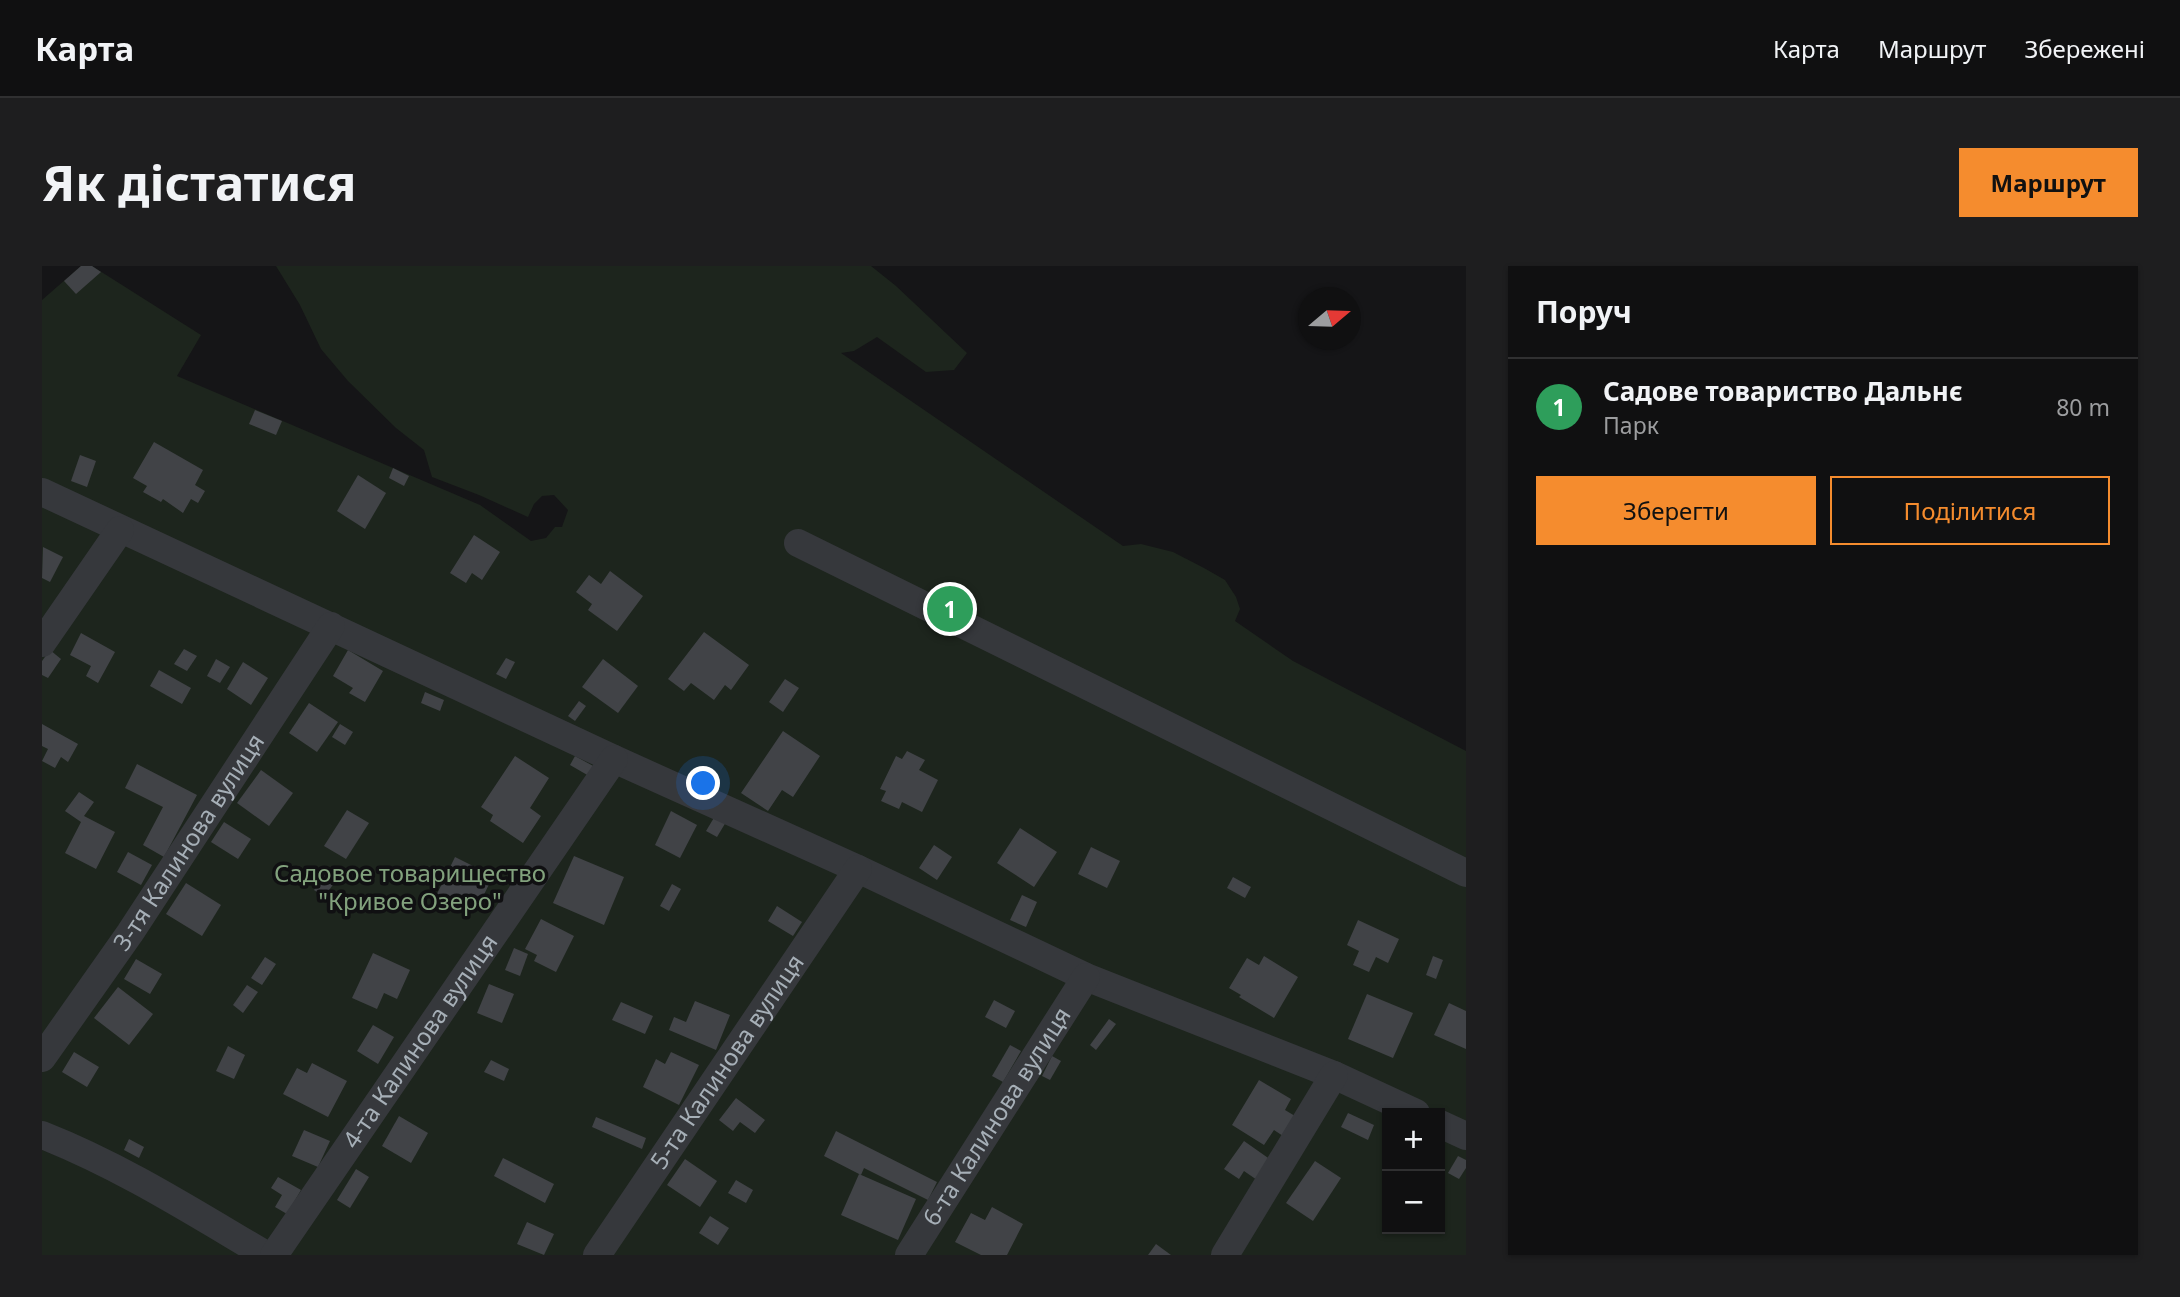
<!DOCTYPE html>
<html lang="uk">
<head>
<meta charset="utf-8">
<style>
	:root { --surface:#101011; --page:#1e1e1f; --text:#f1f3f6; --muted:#9c9d9f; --line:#303031; --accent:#f58c2e }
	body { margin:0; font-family:"Noto Sans",sans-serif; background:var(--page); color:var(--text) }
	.controls { position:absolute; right:21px; bottom:21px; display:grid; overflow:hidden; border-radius:0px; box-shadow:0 2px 5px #0004 }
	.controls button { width:63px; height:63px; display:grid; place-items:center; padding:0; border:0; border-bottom:2px solid var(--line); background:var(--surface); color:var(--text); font:35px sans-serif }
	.compass { position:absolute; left:1256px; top:21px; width:63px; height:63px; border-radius:50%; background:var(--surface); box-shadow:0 2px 5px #0004; rotate:71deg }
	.you { position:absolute; left:662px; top:518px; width:24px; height:24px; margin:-18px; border:5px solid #fff; border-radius:50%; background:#1a73e8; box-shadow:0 0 0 10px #1a73e833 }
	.badge { display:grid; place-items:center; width:46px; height:46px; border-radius:50%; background:var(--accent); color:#fff; font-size:23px; font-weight:700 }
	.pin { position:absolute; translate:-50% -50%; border:4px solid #fff; box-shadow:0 2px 7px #0006 }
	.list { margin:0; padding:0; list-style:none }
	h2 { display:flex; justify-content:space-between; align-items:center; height:91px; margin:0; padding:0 28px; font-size:30px }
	h2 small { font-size:23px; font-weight:400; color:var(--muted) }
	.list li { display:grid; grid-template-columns:46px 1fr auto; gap:21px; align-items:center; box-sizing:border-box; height:98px; padding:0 28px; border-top:2px solid var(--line) }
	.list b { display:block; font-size:26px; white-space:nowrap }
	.list p { margin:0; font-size:23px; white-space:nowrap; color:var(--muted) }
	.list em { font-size:23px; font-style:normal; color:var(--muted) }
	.actions { display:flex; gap:14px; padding:21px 28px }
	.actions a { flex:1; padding:16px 0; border:2px solid var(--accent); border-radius:0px; text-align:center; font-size:24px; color:var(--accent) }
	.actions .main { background:var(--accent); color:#111 }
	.map { position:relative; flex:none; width:1424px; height:989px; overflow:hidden; border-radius:0px }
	header { display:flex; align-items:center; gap:42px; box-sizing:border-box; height:98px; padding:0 35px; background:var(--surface); border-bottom:2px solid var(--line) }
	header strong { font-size:33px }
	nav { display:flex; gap:38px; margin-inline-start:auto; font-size:24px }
	.intro { display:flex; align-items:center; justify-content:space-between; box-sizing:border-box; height:168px; padding:0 42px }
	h1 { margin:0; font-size:49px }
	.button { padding:18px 32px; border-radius:0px; background:var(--accent); color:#111; font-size:24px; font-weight:700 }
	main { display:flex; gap:42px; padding:0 42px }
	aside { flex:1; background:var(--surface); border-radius:0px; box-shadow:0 2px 5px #0004 }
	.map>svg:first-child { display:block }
	.green { fill:#1d251d; fill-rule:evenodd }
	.building { fill:#414347 }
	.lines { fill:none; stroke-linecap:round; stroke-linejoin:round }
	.minor { stroke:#36383c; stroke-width:28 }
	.labels { text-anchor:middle; stroke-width:7; stroke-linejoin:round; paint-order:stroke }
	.street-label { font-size:24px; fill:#a6afb7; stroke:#101012 }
	.park-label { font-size:24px; fill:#82a27d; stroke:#101012 }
</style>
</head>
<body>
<header>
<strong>Карта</strong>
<nav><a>Карта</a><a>Маршрут</a><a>Збережені</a></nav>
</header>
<div class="intro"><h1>Як дістатися</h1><a class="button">Маршрут</a></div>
<main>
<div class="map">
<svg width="1424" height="989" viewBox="0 0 1424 989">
	<rect width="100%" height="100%" fill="#151517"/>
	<g class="green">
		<path d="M 39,0 L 50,0 L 159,69 L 135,110 L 438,239 L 489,275 L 504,272 L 513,261 L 520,261 L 526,244 L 512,229 L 500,230 L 492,238 L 486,251 L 437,229 L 390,211 L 382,184 L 354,162 L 306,115 L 279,83 L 258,39 L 234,0 L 829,0 L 854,20 L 925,87 L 912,104 L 884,106 L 835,71 L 812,85 L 799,87 L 1081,280 L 1099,278 L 1131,286 L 1162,302 L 1183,314 L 1194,331 L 1198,343 L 1193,355 L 1251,395 L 1424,485 L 1424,989 L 224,989 L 0,869 L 0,34 ZM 1345,847 L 1398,847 L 1398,963 L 1345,963 Z"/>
		<path d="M 0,884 L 58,907 L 199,989 L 0,989 Z"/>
	</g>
	<g class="building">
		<path d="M 39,0 L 50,0 L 59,6 L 34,28 L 22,15 Z"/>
		<path d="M 213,144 L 240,155 L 234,169 L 207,158 Z"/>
		<path d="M 112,176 L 161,204 L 153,219 L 163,225 L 156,237 L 149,233 L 141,247 L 121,233 L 119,236 L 101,226 L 105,220 L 91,212 Z"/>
		<path d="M 38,189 L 54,195 L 45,221 L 29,215 Z"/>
		<path d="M 351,202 L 367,210 L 362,220 L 347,212 Z"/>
		<path d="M 316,209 L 344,227 L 323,263 L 295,245 Z"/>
		<path d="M 432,269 L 458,286 L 440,314 L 430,307 L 424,317 L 408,307 Z"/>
		<path d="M 1,281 L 21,291 L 8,316 L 0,312 Z"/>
		<path d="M 568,305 L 601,330 L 575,365 L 546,344 L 550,338 L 534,326 L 547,309 L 559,318 Z"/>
		<path d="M 662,366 L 707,399 L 689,424 L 683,419 L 672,434 L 649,417 L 642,425 L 626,413 Z"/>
		<path d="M 39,367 L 73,386 L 56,417 L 44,410 L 49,400 L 28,389 Z"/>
		<path d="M 142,383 L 155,390 L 145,405 L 132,398 Z"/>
		<path d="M 8,384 L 19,393 L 6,412 L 0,409 L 0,395 Z"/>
		<path d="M 306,384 L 341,405 L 323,436 L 307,427 L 311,422 L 291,410 Z"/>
		<path d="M 464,392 L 473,396 L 464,413 L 454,408 Z"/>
		<path d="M 174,393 L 188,401 L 178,417 L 165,410 Z"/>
		<path d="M 561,393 L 596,420 L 576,447 L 540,421 Z"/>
		<path d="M 201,396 L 226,412 L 209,439 L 185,423 Z"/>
		<path d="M 117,404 L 149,422 L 140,438 L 108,420 Z"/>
		<path d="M 743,413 L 757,422 L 741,446 L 727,436 Z"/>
		<path d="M 383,426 L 402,434 L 398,445 L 379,437 Z"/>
		<path d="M 537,435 L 544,440 L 533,455 L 526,450 Z"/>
		<path d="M 267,437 L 296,456 L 275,486 L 247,467 Z"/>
		<path d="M 0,458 L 36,478 L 26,496 L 19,491 L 13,502 L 0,495 L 6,483 L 0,480 Z"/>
		<path d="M 298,458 L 311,466 L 303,479 L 290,471 Z"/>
		<path d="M 741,465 L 778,490 L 751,531 L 740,524 L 726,545 L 699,527 Z"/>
		<path d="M 865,485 L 883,494 L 877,504 L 896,514 L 880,546 L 860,536 L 857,543 L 839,535 L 844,525 L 838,523 L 854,490 L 860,493 Z"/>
		<path d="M 473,490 L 507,512 L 488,542 L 499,550 L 481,577 L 448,555 L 451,549 L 439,541 Z"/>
		<path d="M 533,490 L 553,501 L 547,510 L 528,499 Z"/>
		<path d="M 95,498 L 155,529 L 122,591 L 101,579 L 121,541 L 83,522 Z"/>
		<path d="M 219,504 L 251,527 L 227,560 L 195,537 Z"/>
		<path d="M 37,526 L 52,536 L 42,550 L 73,566 L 54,603 L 23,587 L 39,556 L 23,545 Z"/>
		<path d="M 305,544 L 327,557 L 304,593 L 282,580 Z"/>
		<path d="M 629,545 L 655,559 L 638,592 L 613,579 Z"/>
		<path d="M 673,550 L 684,556 L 675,571 L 664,565 Z"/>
		<path d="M 182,556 L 209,573 L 196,593 L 169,576 Z"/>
		<path d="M 978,562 L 1015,586 L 992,621 L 955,597 Z"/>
		<path d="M 892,579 L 910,591 L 895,614 L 877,602 Z"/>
		<path d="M 1049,581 L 1078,595 L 1065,622 L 1036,608 Z"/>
		<path d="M 86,586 L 110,599 L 99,619 L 75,606 Z"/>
		<path d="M 532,590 L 582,611 L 562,659 L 511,637 Z"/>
		<path d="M 413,591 L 451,610 L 435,643 L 420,635 L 415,646 L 392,634 Z"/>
		<path d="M 283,609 L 293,616 L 282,631 L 272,624 Z"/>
		<path d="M 1191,611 L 1209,621 L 1203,632 L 1185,622 Z"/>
		<path d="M 144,617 L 179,639 L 160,670 L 124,648 Z"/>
		<path d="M 630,618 L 639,623 L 627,645 L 618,640 Z"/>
		<path d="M 980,629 L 995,636 L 984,661 L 968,654 Z"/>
		<path d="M 735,640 L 760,656 L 751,670 L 726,655 Z"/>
		<path d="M 499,653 L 532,670 L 514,706 L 492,695 L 495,689 L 483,683 Z"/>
		<path d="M 1316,654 L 1357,673 L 1346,697 L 1334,691 L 1327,706 L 1311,699 L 1317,685 L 1305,679 Z"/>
		<path d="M 472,682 L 486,688 L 478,710 L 463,704 Z"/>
		<path d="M 331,687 L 368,704 L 355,733 L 342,727 L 335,743 L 310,732 Z"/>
		<path d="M 1222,690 L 1256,711 L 1232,752 L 1197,731 L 1199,729 L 1187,722 L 1205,692 L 1217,699 Z"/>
		<path d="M 1391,690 L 1401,694 L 1394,713 L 1384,709 Z"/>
		<path d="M 223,691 L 234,698 L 220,719 L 209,712 Z"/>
		<path d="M 94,693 L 120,708 L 108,728 L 82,713 Z"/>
		<path d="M 447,718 L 472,728 L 460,757 L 435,747 Z"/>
		<path d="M 205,719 L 216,726 L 201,747 L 191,739 Z"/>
		<path d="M 76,721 L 111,748 L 87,779 L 52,752 Z"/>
		<path d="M 1325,728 L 1371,747 L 1351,792 L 1306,773 Z"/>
		<path d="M 952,734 L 973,745 L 964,762 L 943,751 Z"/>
		<path d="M 653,735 L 688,749 L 674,784 L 627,764 L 632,751 L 644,756 Z"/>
		<path d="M 579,736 L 611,750 L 603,768 L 570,754 Z"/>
		<path d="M 1407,737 L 1424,745 L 1424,783 L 1392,769 Z"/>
		<path d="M 1067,753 L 1074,758 L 1054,784 L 1048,779 Z"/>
		<path d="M 331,759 L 352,771 L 336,798 L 315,785 Z"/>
		<path d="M 968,779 L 979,785 L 961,816 L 950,810 Z"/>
		<path d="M 186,780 L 203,789 L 192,813 L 174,805 Z"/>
		<path d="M 32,786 L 57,801 L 45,821 L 20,806 Z"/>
		<path d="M 629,786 L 657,799 L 637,839 L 601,821 L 614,793 L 623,798 Z"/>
		<path d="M 1010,790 L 1019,795 L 1008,814 L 1000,810 Z"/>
		<path d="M 449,794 L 467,803 L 462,815 L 442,806 Z"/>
		<path d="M 270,797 L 305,815 L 286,851 L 241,828 L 255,802 L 265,807 Z"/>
		<path d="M 1217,814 L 1249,833 L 1243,844 L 1253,850 L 1241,870 L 1232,864 L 1222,879 L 1190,859 Z"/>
		<path d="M 694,832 L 723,854 L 713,867 L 698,856 L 691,865 L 677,854 Z"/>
		<path d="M 1306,847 L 1332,859 L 1326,874 L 1299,861 Z"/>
		<path d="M 357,850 L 386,867 L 369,897 L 340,880 Z"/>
		<path d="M 554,851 L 604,872 L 600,883 L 550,861 Z"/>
		<path d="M 262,864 L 288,875 L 276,901 L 250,890 Z"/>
		<path d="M 794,865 L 895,916 L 886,934 L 822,902 L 819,909 L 782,890 Z"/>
		<path d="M 87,873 L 102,881 L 97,892 L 82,884 Z"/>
		<path d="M 1202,875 L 1229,894 L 1215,914 L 1202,905 L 1197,913 L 1182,903 Z"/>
		<path d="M 1416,890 L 1424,894 L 1424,902 L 1417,913 L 1406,907 Z"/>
		<path d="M 461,892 L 512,918 L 503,937 L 452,910 Z"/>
		<path d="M 643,893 L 675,915 L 658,941 L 625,919 Z"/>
		<path d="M 1273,895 L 1299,912 L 1271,955 L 1244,937 Z"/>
		<path d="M 314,903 L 327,911 L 308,942 L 295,934 Z"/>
		<path d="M 817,908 L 874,933 L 856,974 L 799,949 Z"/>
		<path d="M 236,911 L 259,924 L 245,948 L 233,941 L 240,929 L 229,922 Z"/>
		<path d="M 694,914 L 711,924 L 704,937 L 686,927 Z"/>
		<path d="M 950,941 L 981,958 L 965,989 L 939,989 L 913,976 L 929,947 L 943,954 Z"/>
		<path d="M 668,950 L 687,962 L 676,979 L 657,967 Z"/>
		<path d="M 485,956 L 512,968 L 502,989 L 475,978 Z"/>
		<path d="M 1114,978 L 1129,989 L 1106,989 Z"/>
	</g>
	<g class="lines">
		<g class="minor">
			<path d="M 0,226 L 572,493 L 816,603 L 1044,711 L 1292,809 L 1374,847"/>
			<path d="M 756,277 L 1424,607"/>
			<path d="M 0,377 L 78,264"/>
			<path id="s1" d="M 0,792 L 88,667 L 289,360"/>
			<path d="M 1398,858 L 1424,870"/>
			<path d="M 0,869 C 79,900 151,946 224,989"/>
			<path id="s2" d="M 232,989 L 572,493"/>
			<path id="s3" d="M 555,989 L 816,603"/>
			<path id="s4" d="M 867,989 L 1044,711"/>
			<path d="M 1183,989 L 1292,809"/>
		</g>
	</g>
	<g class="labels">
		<g class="street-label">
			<text dy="8" stroke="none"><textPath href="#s1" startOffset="261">3-тя Калинова вулиця</textPath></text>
			<text dy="8" stroke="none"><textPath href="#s2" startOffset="259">4-та Калинова вулиця</textPath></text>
			<text dy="8" stroke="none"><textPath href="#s3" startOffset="233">5-та Калинова вулиця</textPath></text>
			<text dy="8" stroke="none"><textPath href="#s4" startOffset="164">6-та Калинова вулиця</textPath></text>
		</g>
		<g class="park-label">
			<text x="368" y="616">Садовое товарищество<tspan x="368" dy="28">"Кривое Озеро"</tspan></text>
		</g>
	</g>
</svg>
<div class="controls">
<button>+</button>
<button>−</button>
</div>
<svg class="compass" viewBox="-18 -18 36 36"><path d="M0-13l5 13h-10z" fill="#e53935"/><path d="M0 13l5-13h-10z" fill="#9c9d9f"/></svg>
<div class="you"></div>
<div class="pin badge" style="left:908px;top:343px;background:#2e9e5b">1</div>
</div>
<aside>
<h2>Поруч<small></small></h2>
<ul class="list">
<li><span class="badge" style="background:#2e9e5b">1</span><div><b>Садове товариство Дальнє</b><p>Парк</p></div><em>80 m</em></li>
</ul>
<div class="actions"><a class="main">Зберегти</a><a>Поділитися</a></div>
</aside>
</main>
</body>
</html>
